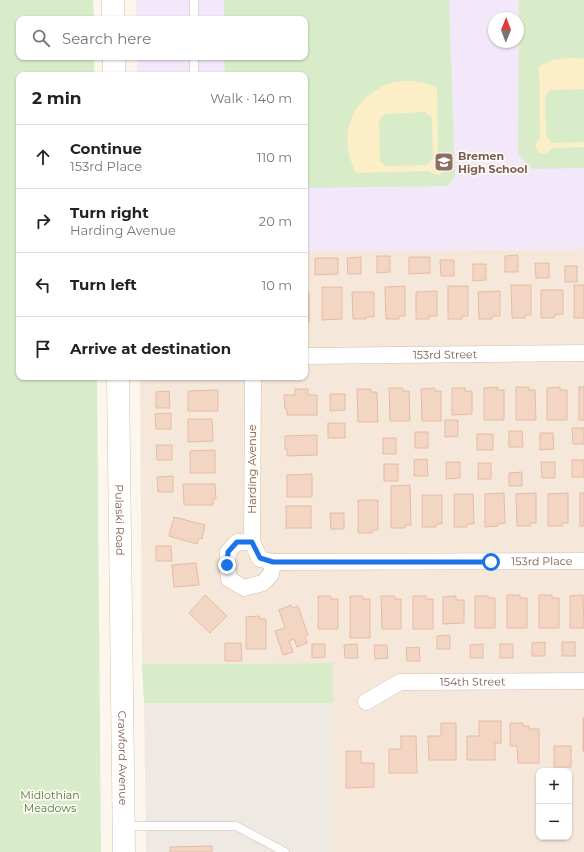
<!DOCTYPE html>
<html lang="en">
<head>
<meta charset="utf-8">
<style>
	:root { --surface:#fff; --page:#f6f6f6; --text:#222; --muted:#767676; --line:#e0e0e0 }
	body { margin:0; font-family:Montserrat,sans-serif; background:var(--page); color:var(--text) }
	.controls { position:absolute; right:12px; bottom:12px; display:grid; overflow:hidden; border-radius:8px; box-shadow:0 1px 3px #0004 }
	.controls button { width:36px; height:36px; display:grid; place-items:center; padding:0; border:0; border-bottom:1px solid var(--line); background:var(--surface); color:var(--text); font:20px sans-serif }
	.compass { position:absolute; left:488px; top:12px; width:36px; height:36px; border-radius:50%; background:var(--surface); box-shadow:0 1px 3px #0004; rotate:1deg }
	.stop { position:absolute; width:12px; height:12px; margin:-9px; border:3px solid #1a73e8; border-radius:50%; background:#fff }
	.stop.end { background:#1a73e8; border-color:#fff; box-shadow:0 1px 4px #0008 }
	.list { margin:0; padding:0; list-style:none }
	h2 { display:flex; justify-content:space-between; align-items:center; height:52px; margin:0; padding:0 16px; font-size:17px }
	h2 small { font-size:13px; font-weight:400; color:var(--muted) }
	.list li { display:grid; grid-template-columns:26px 1fr auto; gap:12px; align-items:center; box-sizing:border-box; height:64px; padding:0 16px; border-top:1px solid var(--line) }
	.list b { display:block; font-size:15px; white-space:nowrap }
	.list p { margin:0; font-size:13px; white-space:nowrap; color:var(--muted) }
	.list em { font-size:13px; font-style:normal; color:var(--muted) }
	.icon { flex:none; width:22px; height:22px; fill:none; stroke:currentColor; stroke-width:2; stroke-linecap:round; stroke-linejoin:round }
	.map { position:relative; flex:none; width:584px; height:852px; overflow:hidden }
	.search { position:absolute; background:var(--surface); box-shadow:0 1px 3px #0004; left:16px; top:16px; width:292px; height:44px; display:flex; align-items:center; gap:10px; box-sizing:border-box; padding:0 14px; border-radius:8px; color:var(--muted); font-size:15px }
	.panel { position:absolute; background:var(--surface); box-shadow:0 1px 3px #0004; left:16px; top:72px; width:292px; height:308px; border-radius:8px }
	.map>svg:first-child { display:block }
	.residential { fill:#f5e8da; fill-rule:evenodd }
	.industrial { fill:#efe9e4 }
	.education { fill:#f3e8fa; fill-rule:evenodd }
	.green { fill:#d8ecc9 }
	.sand { fill:#fcefc7; fill-rule:evenodd }
	.building { fill:#f3d5c3; stroke:#e6bba3 }
	.lines { fill:none; stroke-linecap:round; stroke-linejoin:round }
	.service-casing { stroke:#d1beb0; stroke-width:9 }
	.minor-casing { stroke:#d1beb0; stroke-width:17 }
	.secondary-casing { stroke:#d6c0b0; stroke-width:23 }
	.service { stroke:#fff; stroke-width:8 }
	.minor { stroke:#fff; stroke-width:16 }
	.secondary { stroke:#fff; stroke-width:22 }
	.route { stroke:#1a73e8; stroke-width:5 }
	.labels { text-anchor:middle; stroke-width:3.5; stroke-linejoin:round; paint-order:stroke }
	.education-label { font-size:11px; font-weight:bold; fill:#785e54; stroke:#fffaf3; text-anchor:start }
	.street-label { font-size:11px; fill:#7a5c4d; stroke:#fffaf3 }
	.park-label { font-size:11px; fill:#537a41; stroke:#fffaf3 }
</style>
</head>
<body>
<div class="map">
<svg width="584" height="852" viewBox="0 0 584 852">
	<rect width="100%" height="100%" fill="#fdf6ec"/>
	<path class="residential" d="M 584,249 L 584,852 L 333,852 L 333,663 L 142,664 L 140,377 L 305,377 L 305,251 ZM 539,771 L 569,771 L 569,837 L 539,837 Z"/>
	<path class="industrial" d="M 144,703 L 333,703 L 333,852 L 146,852 Z"/>
	<path class="education" d="M 136,0 L 584,0 L 584,249 L 305,251 L 305,75 L 137,75 L 137,57 L 305,57 L 305,19 L 136,19 ZM 494,18 L 518,18 L 518,42 L 494,42 Z"/>
	<g class="green">
		<path d="M 0,0 L 93,0 L 94,19 L 19,19 L 19,57 L 94,57 L 94,75 L 19,75 L 19,377 L 97,377 L 101,852 L 0,852 Z"/>
		<path d="M 224,0 L 449,0 L 455,177 L 448,186 L 305,188 L 305,75 L 225,75 L 224,57 L 305,57 L 305,19 L 224,19 Z"/>
		<path d="M 519,0 L 584,0 L 584,168 L 533,169 L 518,154 Z"/>
		<path d="M 333,663 L 333,703 L 144,703 L 142,664 Z"/>
	</g>
	<g class="sand">
		<path d="M 567,58 L 579,58 L 584,59 L 584,89 L 550,90 L 545,96 L 546,136 L 549,139 L 552,143 L 584,142 L 584,147 L 552,148 C 543,161 529,148 540,138 L 539,66 L 553,60 Z"/>
		<path d="M 408,81 C 419,82 426,82 437,88 L 438,159 C 451,167 440,182 429,171 L 356,173 C 354,168 351,163 350,158 C 342,130 352,104 378,89 C 383,86 389,83 395,82 C 399,81 404,81 408,81 ZM 425,112 L 428,115 L 432,117 L 433,159 L 429,162 L 427,165 L 386,166 L 380,161 L 379,120 L 385,114 Z"/>
	</g>
	<g class="building">
		<path d="M 518,255 L 518,272 L 505,272 L 505,256 Z"/>
		<path d="M 377,256 L 390,256 L 390,272 L 377,273 Z"/>
		<path d="M 361,257 L 361,274 L 348,274 L 347,258 Z"/>
		<path d="M 409,257 L 430,257 L 430,273 L 409,274 Z"/>
		<path d="M 315,258 L 338,258 L 338,274 L 315,275 Z"/>
		<path d="M 440,260 L 454,260 L 454,276 L 441,276 Z"/>
		<path d="M 535,263 L 549,263 L 549,278 L 536,278 Z"/>
		<path d="M 473,264 L 486,264 L 486,280 L 473,281 Z"/>
		<rect x="565" y="266" width="12" height="16"/>
		<path d="M 511,285 L 531,285 L 531,315 L 525,315 L 525,318 L 512,318 Z"/>
		<rect x="574" y="285" width="10" height="33"/>
		<path d="M 405,286 L 405,316 L 399,316 L 399,319 L 386,319 L 385,287 Z"/>
		<path d="M 448,286 L 468,286 L 468,316 L 462,316 L 462,319 L 448,319 Z"/>
		<path d="M 322,287 L 342,287 L 342,319 L 322,320 Z"/>
		<path d="M 541,290 L 563,290 L 563,314 L 555,315 L 554,318 L 541,318 Z"/>
		<path d="M 437,291 L 437,316 L 429,316 L 429,319 L 416,319 L 416,292 Z"/>
		<path d="M 500,291 L 500,316 L 492,316 L 492,319 L 479,319 L 478,292 Z"/>
		<path d="M 352,292 L 374,292 L 374,317 L 366,317 L 366,319 L 353,319 Z"/>
		<rect x="305" y="293" width="4" height="29"/>
		<path d="M 498,387 L 497,390 L 504,390 L 504,420 L 484,420 L 484,388 Z"/>
		<path d="M 516,387 L 529,387 L 529,390 L 535,390 L 536,420 L 516,420 Z"/>
		<path d="M 560,387 L 560,390 L 567,390 L 567,420 L 547,420 L 547,388 Z"/>
		<rect x="579" y="387" width="5" height="33"/>
		<path d="M 389,388 L 403,388 L 403,391 L 409,391 L 410,421 L 390,421 Z"/>
		<path d="M 435,388 L 435,391 L 441,391 L 441,421 L 422,421 L 421,389 Z"/>
		<path d="M 452,388 L 465,388 L 465,391 L 472,391 L 472,414 L 452,415 Z"/>
		<path d="M 295,389 L 308,389 L 308,395 L 317,395 L 317,415 L 287,415 L 287,409 L 285,409 L 284,395 L 295,395 Z"/>
		<path d="M 357,389 L 371,389 L 371,392 L 377,392 L 378,422 L 358,422 Z"/>
		<path d="M 218,390 L 218,411 L 188,411 L 188,391 Z"/>
		<path d="M 169,391 L 170,408 L 156,408 L 156,392 Z"/>
		<path d="M 330,394 L 345,394 L 345,410 L 330,411 Z"/>
		<path d="M 171,413 L 171,429 L 156,429 L 155,414 Z"/>
		<path d="M 188,419 L 212,419 L 213,441 L 188,442 Z"/>
		<path d="M 445,420 L 458,420 L 458,436 L 445,437 Z"/>
		<rect x="328" y="423" width="17" height="15"/>
		<path d="M 572,428 L 584,428 L 584,444 L 573,444 Z"/>
		<path d="M 509,431 L 522,431 L 523,447 L 509,447 Z"/>
		<rect x="415" y="432" width="13" height="16"/>
		<path d="M 540,433 L 553,433 L 554,449 L 540,450 Z"/>
		<rect x="477" y="434" width="16" height="16"/>
		<path d="M 317,435 L 317,455 L 287,456 L 287,449 L 285,449 L 285,436 Z"/>
		<rect x="383" y="438" width="13" height="16"/>
		<path d="M 156,445 L 172,445 L 172,460 L 157,460 Z"/>
		<path d="M 215,450 L 215,473 L 190,473 L 190,451 Z"/>
		<path d="M 427,459 L 428,476 L 414,476 L 414,460 Z"/>
		<rect x="572" y="460" width="12" height="17"/>
		<path d="M 446,462 L 460,462 L 460,478 L 446,479 Z"/>
		<path d="M 541,462 L 555,462 L 555,478 L 542,478 Z"/>
		<rect x="478" y="463" width="13" height="16"/>
		<rect x="384" y="464" width="14" height="17"/>
		<path d="M 522,472 L 522,486 L 509,486 L 509,473 Z"/>
		<path d="M 312,474 L 312,497 L 287,497 L 287,475 Z"/>
		<path d="M 173,476 L 173,492 L 158,492 L 157,477 Z"/>
		<path d="M 183,484 L 215,484 L 216,499 L 213,499 L 213,505 L 184,505 Z"/>
		<path d="M 410,485 L 411,525 L 405,525 L 405,528 L 391,528 L 391,486 Z"/>
		<path d="M 504,493 L 505,523 L 498,524 L 498,526 L 485,527 L 485,494 Z"/>
		<path d="M 536,493 L 536,523 L 530,523 L 530,526 L 517,526 L 516,494 Z"/>
		<path d="M 568,493 L 568,523 L 562,523 L 562,526 L 548,526 L 548,494 Z"/>
		<rect x="580" y="493" width="4" height="33"/>
		<path d="M 454,494 L 473,494 L 474,524 L 467,524 L 467,527 L 454,527 Z"/>
		<path d="M 422,495 L 442,495 L 442,524 L 436,524 L 436,527 L 422,527 Z"/>
		<path d="M 358,500 L 378,500 L 378,530 L 372,530 L 372,533 L 358,533 Z"/>
		<rect x="286" y="506" width="25" height="22"/>
		<path d="M 330,513 L 344,513 L 344,529 L 331,529 Z"/>
		<path d="M 174,517 L 205,525 L 202,539 L 199,538 L 197,544 L 169,536 Z"/>
		<path d="M 156,546 L 171,546 L 172,561 L 156,561 Z"/>
		<path d="M 196,563 L 199,585 L 174,587 L 172,565 Z"/>
		<path d="M 205,595 L 227,616 L 210,633 L 189,613 Z"/>
		<path d="M 507,595 L 520,595 L 520,598 L 527,598 L 527,628 L 507,628 Z"/>
		<path d="M 539,595 L 552,595 L 552,598 L 559,598 L 559,628 L 539,628 Z"/>
		<path d="M 583,595 L 584,628 L 570,628 L 570,596 Z"/>
		<path d="M 318,596 L 331,596 L 331,599 L 338,599 L 338,629 L 318,629 Z"/>
		<path d="M 350,596 L 363,596 L 363,599 L 370,599 L 370,638 L 350,638 Z"/>
		<path d="M 381,596 L 395,596 L 395,599 L 401,599 L 401,629 L 382,629 Z"/>
		<path d="M 413,596 L 426,596 L 426,599 L 433,599 L 433,629 L 413,629 Z"/>
		<path d="M 456,596 L 456,600 L 464,600 L 464,623 L 443,624 L 443,597 Z"/>
		<path d="M 475,596 L 488,596 L 489,598 L 495,598 L 495,628 L 475,628 Z"/>
		<path d="M 291,605 L 292,608 L 298,606 L 308,635 L 305,636 L 307,643 L 297,647 L 294,639 L 289,641 L 293,652 L 283,655 L 275,631 L 285,628 L 279,610 Z"/>
		<path d="M 259,616 L 260,619 L 266,619 L 266,649 L 246,649 L 246,617 Z"/>
		<path d="M 450,635 L 450,649 L 437,649 L 437,636 Z"/>
		<path d="M 545,642 L 545,656 L 532,656 L 532,643 Z"/>
		<rect x="562" y="642" width="13" height="14"/>
		<path d="M 225,643 L 241,643 L 242,661 L 225,661 Z"/>
		<path d="M 312,644 L 325,644 L 325,657 L 312,658 Z"/>
		<path d="M 357,644 L 358,658 L 345,658 L 344,645 Z"/>
		<path d="M 483,644 L 483,658 L 470,658 L 470,645 Z"/>
		<rect x="500" y="644" width="13" height="14"/>
		<path d="M 374,645 L 387,645 L 388,658 L 375,659 Z"/>
		<path d="M 419,647 L 420,661 L 407,661 L 406,648 Z"/>
		<rect x="583" y="718" width="1" height="33"/>
		<path d="M 479,721 L 501,721 L 501,743 L 495,743 L 495,760 L 467,760 L 467,736 L 479,736 Z"/>
		<path d="M 441,723 L 456,723 L 456,760 L 429,760 L 428,736 L 441,736 Z"/>
		<path d="M 510,723 L 523,723 L 523,726 L 529,726 L 529,729 L 539,729 L 539,763 L 518,763 L 517,746 L 510,746 Z"/>
		<path d="M 401,736 L 416,736 L 417,773 L 389,773 L 389,749 L 401,749 Z"/>
		<rect x="554" y="746" width="17" height="21"/>
		<path d="M 346,751 L 361,751 L 361,763 L 374,763 L 374,787 L 346,788 Z"/>
		<path d="M 212,846 L 212,852 L 170,852 L 170,847 Z"/>
	</g>
	<g class="lines">
		<g class="service-casing">
			<g id="service">
				<path d="M 194,19 L 194,0"/>
				<path d="M 194,75 L 194,57"/>
				<path d="M 124,826 L 236,826 L 285,852"/>
			</g>
		</g>
		<g class="minor-casing">
			<g id="minor">
				<path id="s1" d="M 305,356 L 584,353"/>
				<path id="s2" d="M 253,377 L 252,542 L 260,559 L 273,562 L 584,561"/>
				<path d="M 252,542 L 237,542 L 228,552 L 227,565 L 229,579 L 244,588 L 263,583 L 271,574 L 273,562"/>
				<path id="s3" d="M 366,702 L 400,682 L 584,681"/>
			</g>
		</g>
		<g class="secondary-casing">
			<g id="secondary">
				<path d="M 113,0 L 113,19"/>
				<path d="M 114,57 L 114,75"/>
				<path id="s4" d="M 118,377 L 124,852"/>
			</g>
		</g>
		<use href="#service" class="service"/>
		<use href="#minor" class="minor"/>
		<use href="#secondary" class="secondary"/>
	</g>
	<g class="lines">
		<path class="route" d="M 227,565 L 228,552 L 237,542 L 252,542 L 260,558 L 273,562 L 491,562"/>
	</g>
	<defs>
		<g id="school-square" transform="scale(1)"><rect x="-9" y="-9" width="18" height="18" rx="4" fill="#8d6e63" stroke="#fffaf3"/><path d="M0-5L7-2L0 1L-7-2ZM-4 1L0 2.5L4 1V4Q0 6-4 4Z" fill="#fff"/></g>
	</defs>
	<g fill-rule="evenodd">
		<use href="#school-square" x="444" y="162"/>
	</g>
	<g class="labels">
		<g class="education-label">
			<text x="458" y="160">Bremen<tspan x="458" dy="13">High School</tspan></text>
		</g>
		<g class="street-label">
			<text dy="4" stroke="none"><textPath href="#s1" startOffset="140">153rd Street</textPath></text>
			<text transform="translate(252 469) rotate(-90)" y="4">Harding Avenue</text>
			<text dy="4" stroke="none"><textPath href="#s4" startOffset="143">Pulaski Road</textPath></text>
			<text dy="4" stroke="none"><textPath href="#s2" startOffset="466">153rd Place</textPath></text>
			<text dy="4" stroke="none"><textPath href="#s3" startOffset="112">154th Street</textPath></text>
			<text dy="4" stroke="none"><textPath href="#s4" startOffset="381">Crawford Avenue</textPath></text>
		</g>
		<g class="park-label">
			<text x="50" y="799">Midlothian<tspan x="50" dy="13">Meadows</tspan></text>
		</g>
	</g>
</svg>
<div class="controls">
<button>+</button>
<button>−</button>
</div>
<svg class="compass" viewBox="-18 -18 36 36"><path d="M0-13l5 13h-10z" fill="#e53935"/><path d="M0 13l5-13h-10z" fill="#767676"/></svg>
<div class="stop" style="left:491px;top:562px"></div>
<div class="stop end" style="left:227px;top:565px"></div>
<div class="search"><svg class="icon" aria-label="search" viewBox="0 0 24 24"><circle cx="10" cy="10" r="6"/><path d="M15 15l6 6"/></svg>Search here</div>
<section class="panel">
<h2>2 min<small>Walk · 140 m</small></h2>
<ul class="list">
<li><svg class="icon" aria-label="ahead" viewBox="0 0 24 24"><path d="M12 20V5M6 11l6-6 6 6"/></svg><div><b>Continue</b><p>153rd Place</p></div><em>110 m</em></li>
<li><svg class="icon" aria-label="right" viewBox="0 0 24 24"><path d="M7 20v-9h11M14 6l5 5-5 5"/></svg><div><b>Turn right</b><p>Harding Avenue</p></div><em>20 m</em></li>
<li><svg class="icon" aria-label="left" viewBox="0 0 24 24"><path d="M17 20v-9H6M10 6l-5 5 5 5"/></svg><div><b>Turn left</b></div><em>10 m</em></li>
<li><svg class="icon" aria-label="arrive" viewBox="0 0 24 24"><path d="M6 21V4h12l-3 4 3 4H6"/></svg><div><b>Arrive at destination</b></div></li>
</ul>
</section>
</div>
</body>
</html>
